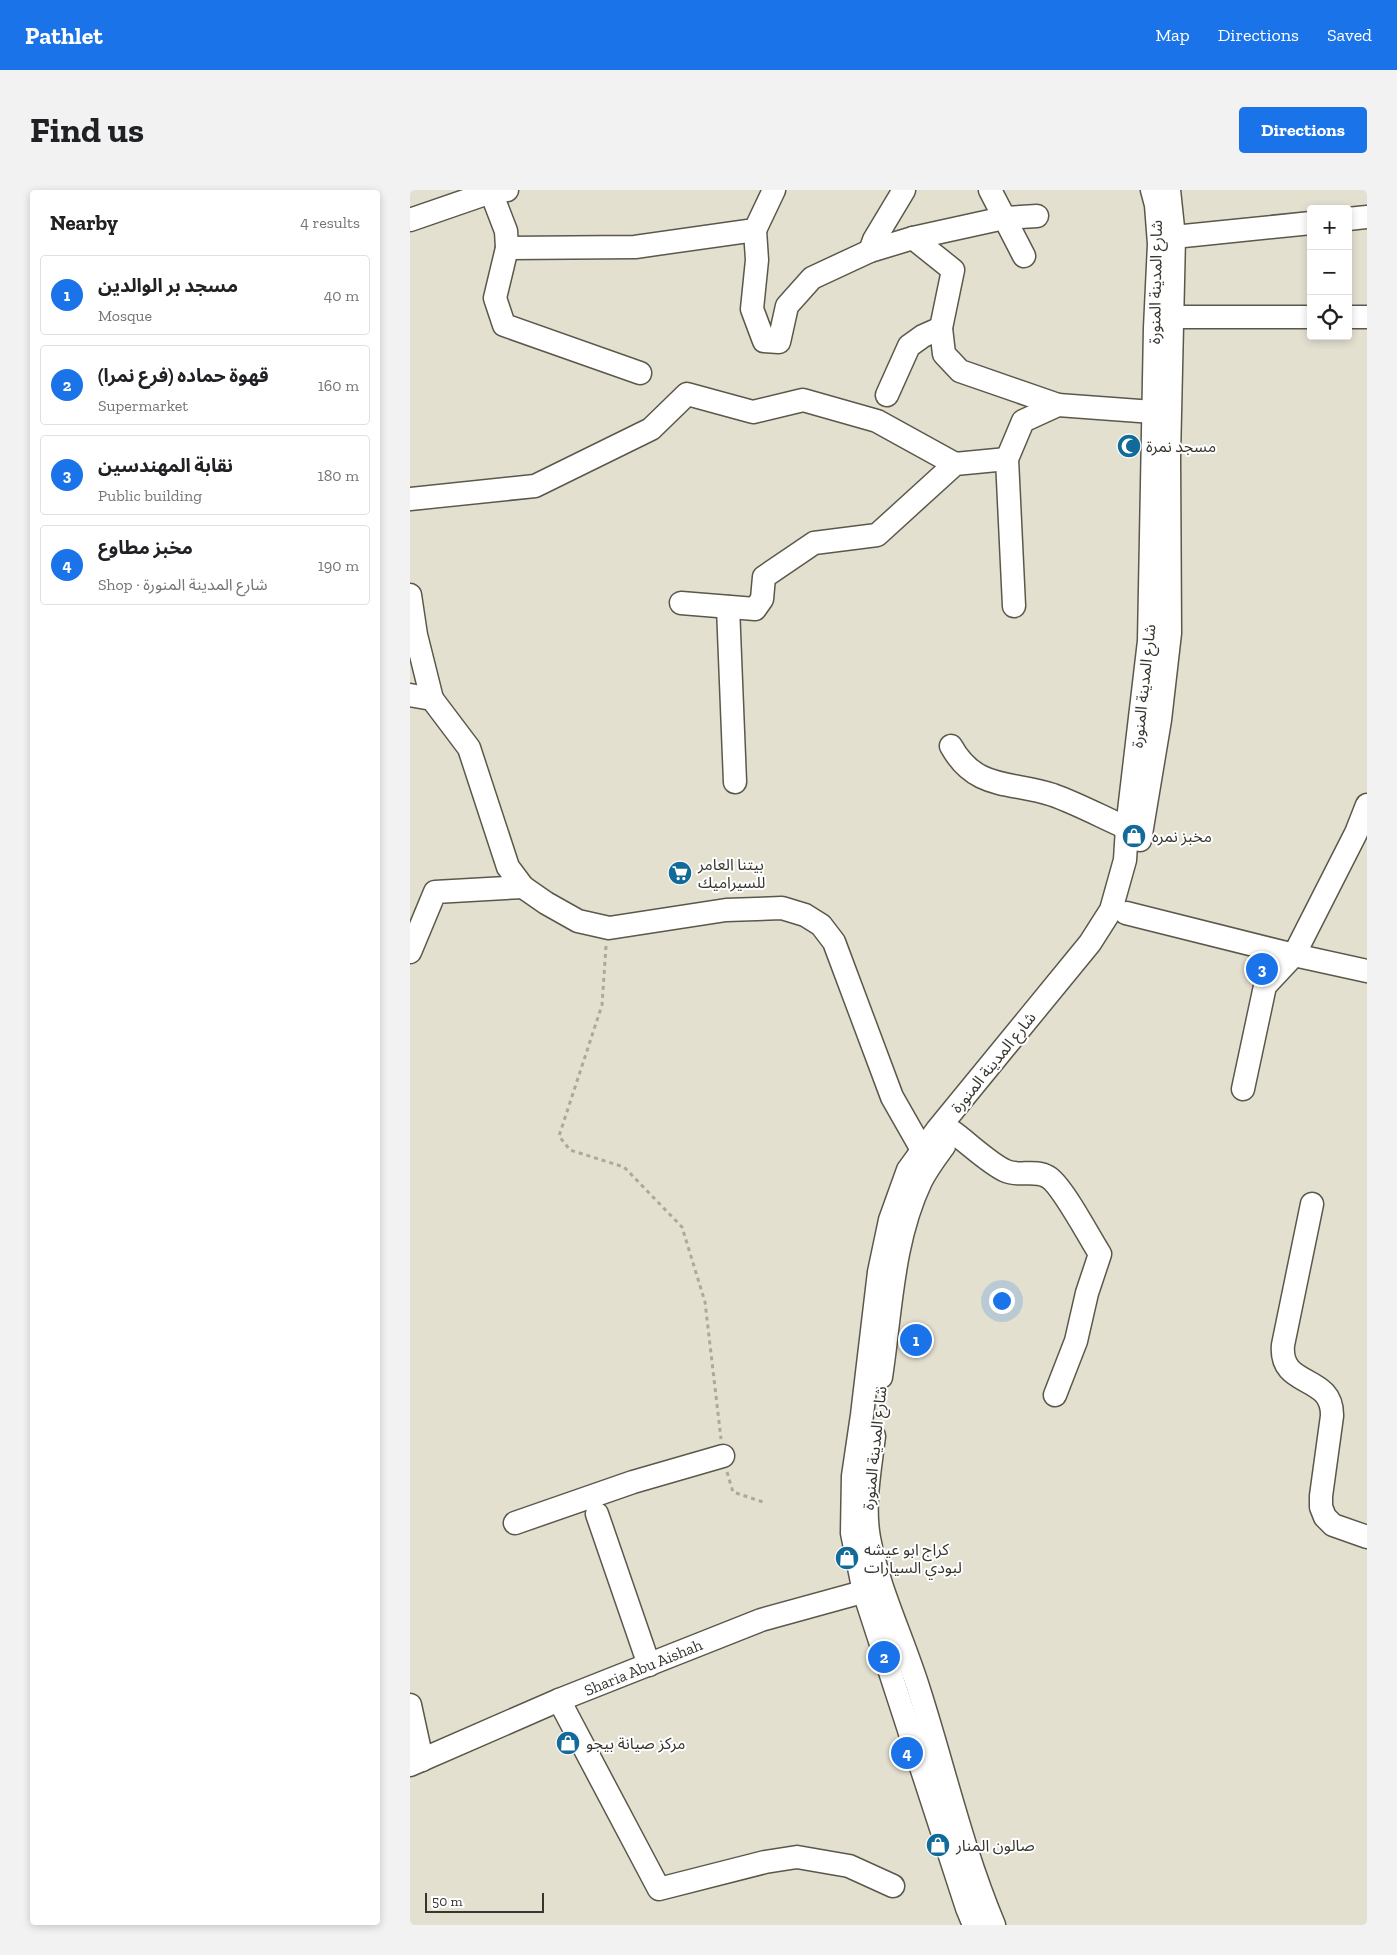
<!DOCTYPE html>
<html lang="en">
<head>
<meta charset="utf-8">
<style>
	:root { --surface:#fff; --page:#f2f2f2; --text:#202124; --muted:#757577; --line:#e0e0e0; --accent:#1a73e8 }
	body { margin:0; font-family:"Zilla Slab","Noto Sans Arabic",serif; background:var(--page); color:var(--text) }
	.controls { position:absolute; right:15px; top:15px; display:grid; overflow:hidden; border-radius:5px; box-shadow:0 2px 8px #0003 }
	.controls button { width:45px; height:45px; display:grid; place-items:center; padding:0; border:0; border-bottom:1px solid var(--line); background:var(--surface); color:var(--text); font:25px sans-serif }
	.scale { position:absolute; left:15px; bottom:12px; width:119px; box-sizing:border-box; padding-left:5px; border:2px solid #36352e; border-top:0; font-size:14px; line-height:18px; white-space:nowrap; color:#36352e; -webkit-text-stroke:4px #fff; paint-order:stroke }
	.you { position:absolute; left:591px; top:1110px; width:18px; height:18px; margin:-12px; border:4px solid #fff; border-radius:50%; background:#1a73e8; box-shadow:0 0 0 8px #1a73e833 }
	.badge { display:grid; place-items:center; width:32px; height:32px; border-radius:50%; background:var(--accent); color:#fff; font-size:16px; font-weight:700 }
	.pin { position:absolute; translate:-50% -50%; border:2px solid #fff; box-shadow:0 1px 5px #0006 }
	.list { margin:0; padding:0; list-style:none }
	h2 { display:flex; justify-content:space-between; align-items:center; height:65px; margin:0; padding:0 20px; font-size:21px }
	h2 small { font-size:16px; font-weight:400; color:var(--muted) }
	.list li { display:grid; grid-template-columns:32px 1fr auto; gap:15px; align-items:center; box-sizing:border-box; height:80px; margin:0 10px 10px; padding:0 10px; border:1px solid var(--line); border-radius:5px }
	.list b { display:block; font-size:19px; white-space:nowrap }
	.list p { margin:0; font-size:16px; white-space:nowrap; color:var(--muted) }
	.list em { font-size:16px; font-style:normal; color:var(--muted) }
	.icon { flex:none; width:28px; height:28px; fill:none; stroke:currentColor; stroke-width:2; stroke-linecap:round; stroke-linejoin:round }
	.map { position:relative; flex:none; width:957px; height:1735px; overflow:hidden; border-radius:5px }
	header { display:flex; align-items:center; gap:30px; box-sizing:border-box; height:70px; padding:0 25px; background:var(--accent); color:#fff }
	header strong { font-size:24px }
	nav { display:flex; gap:28px; margin-inline-start:auto; font-size:18px }
	.intro { display:flex; align-items:center; justify-content:space-between; box-sizing:border-box; height:120px; padding:0 30px }
	h1 { margin:0; font-size:35px }
	.button { padding:12px 22px; border-radius:5px; background:var(--accent); color:#fff; font-size:18px; font-weight:700 }
	main { display:flex; gap:30px; padding:0 30px }
	aside { flex:1; background:var(--surface); border-radius:5px; box-shadow:0 2px 8px #0003 }
	.map>svg:first-child { display:block }
	.lines { fill:none; stroke-linecap:round; stroke-linejoin:round }
	.minor-casing { stroke:#5b584a; stroke-width:25 }
	.path { stroke:#aba99c; stroke-width:3; stroke-dasharray:4 4; stroke-linecap:butt }
	.minor { stroke:#fff; stroke-width:22 }
	.labels { text-anchor:middle; stroke-width:4; stroke-linejoin:round; paint-order:stroke }
	.street-label { font-size:16px; fill:#36352e; stroke:#fff }
	.poi-label { font-size:16px; fill:#36352e; stroke:#fff; text-anchor:start }
</style>
</head>
<body>
<header>
<strong>Pathlet</strong>
<nav><a>Map</a><a>Directions</a><a>Saved</a></nav>
</header>
<div class="intro"><h1>Find us</h1><a class="button">Directions</a></div>
<main>
<aside>
<h2>Nearby<small>4 results</small></h2>
<ul class="list">
<li><span class="badge">1</span><div><b>مسجد بر الوالدين</b><p>Mosque</p></div><em>40 m</em></li>
<li><span class="badge">2</span><div><b>قهوة حماده (فرع نمرا)</b><p>Supermarket</p></div><em>160 m</em></li>
<li><span class="badge">3</span><div><b>نقابة المهندسين</b><p>Public building</p></div><em>180 m</em></li>
<li><span class="badge">4</span><div><b>مخبز مطاوع</b><p>Shop · شارع المدينة المنورة</p></div><em>190 m</em></li>
</ul>
</aside>
<div class="map">
<svg width="957" height="1735" viewBox="0 0 957 1735">
	<rect width="100%" height="100%" fill="#e3e0d0"/>
	<g class="lines">
		<g class="minor-casing">
			<g id="minor">
				<path d="M 580,0 L 614,66"/>
				<path d="M 81,2 L 96,41 L 97,58 L 85,108 L 94,135 L 230,183"/>
				<path d="M 938,29 L 957,27"/>
				<path d="M 0,30 L 81,2 L 97,0"/>
				<path d="M 345,40 L 347,70 L 342,119 L 354,151 L 369,152 L 377,116 L 402,88 L 460,61 L 503,48 L 594,28 L 627,26"/>
				<path d="M 764,47 L 901,33"/>
				<path d="M 503,48 L 543,80 L 531,138 L 534,164 L 550,181 L 648,215"/>
				<path d="M 97,58 L 225,57 L 345,40 L 364,0"/>
				<path d="M 460,61 L 464,50 L 494,0"/>
				<path d="M 749,127 L 901,127"/>
				<path d="M 938,127 L 957,127"/>
				<path d="M 477,205 L 499,156 L 513,146 L 531,138"/>
				<path d="M 0,309 L 125,296 L 241,239 L 277,204 L 343,222 L 393,210 L 467,231 L 545,274"/>
				<path d="M 0,405 L 6,445 L 22,509"/>
				<path d="M 271,413 L 345,419 L 352,409 L 354,387 L 404,353 L 467,345 L 545,274 L 597,269"/>
				<path d="M 604,416 L 597,269 L 613,231 L 648,215 L 743,222"/>
				<path d="M 318,417 L 325,592"/>
				<path d="M 0,505 L 22,509 L 59,558 L 98,677 L 113,697 L 136,713 L 168,731 L 199,738 L 316,720 L 372,718 L 395,725 L 411,735 L 424,752 L 482,907 L 519,972"/>
				<path d="M 541,556 C 566,601 601,591 643,605 C 668,614 692,627 717,638"/>
				<path d="M 730,650 L 750,530 L 760,443 L 759,267 L 764,47 L 759,0"/>
				<path d="M 716,723 L 884,765 L 957,781"/>
				<path d="M 0,762 L 25,702 L 113,697"/>
				<path d="M 833,899 L 855,796 L 884,765 L 946,643 L 957,615"/>
				<path d="M 543,942 C 557,952 581,975 596,981 C 609,987 625,979 638,987 C 652,995 679,1047 690,1064 L 677,1103 L 666,1151 L 645,1205"/>
				<path d="M 902,1014 L 873,1155 C 869,1199 923,1183 922,1226 L 911,1306 L 911,1317 L 915,1327 L 923,1335 L 957,1347"/>
				<path d="M 471,1187 C 481,1122 482,1052 511,991 C 517,979 526,967 534,956"/>
				<path d="M 464,1246 C 460,1280 453,1314 459,1348 C 468,1398 494,1451 509,1500 C 534,1578 552,1659 584,1735"/>
				<path d="M 187,1324 L 239,1475"/>
				<path d="M 105,1333 L 223,1292 L 313,1266"/>
				<path d="M 149,1510 L 249,1699 L 355,1672 L 387,1667 L 439,1676 L 483,1696"/>
				<path d="M 0,1515 L 12,1570"/>
				<path d="M 0,1575 L 149,1510 L 351,1430 L 467,1398"/>
				<path d="M 564,1735 L 557,1718 L 454,1402 L 442,1343 L 443,1286 L 452,1225 L 469,1082 L 480,1030 L 498,980 L 527,940 L 680,753 L 701,720 L 715,670 L 717,638 L 739,451 L 745,138 L 749,54 L 746,15 L 742,0"/>
			</g>
		</g>
		<g class="path">
			<path d="M 196,756 L 192,815 L 149,946 L 160,960 L 214,977 L 272,1037 L 295,1112 L 311,1249"/>
			<path d="M 317,1282 L 323,1302 L 353,1312"/>
		</g>
		<use href="#minor" class="minor"/>
	</g>
	<defs>
		<g id="mosque-disc" transform="scale(1.25)"><circle r="9.5" fill="#116a9a" stroke="#fff"/><path d="M3.5-4.9A6 6 0 1 0 3.5 4.9A5 5 0 1 1 3.5-4.9Z" fill="#fff"/></g>
		<g id="shop-disc" transform="scale(1.25)"><circle r="9.5" fill="#116a9a" stroke="#fff"/><path d="M-5-2.5h2.3a2.7 3.5 0 0 1 5.4 0H5L5.5 6h-11ZM-1.5-2.5h3a1.5 2.3 0 0 0-3 0Z" fill="#fff"/></g>
		<g id="supermarket-disc" transform="scale(1.25)"><circle r="9.5" fill="#116a9a" stroke="#fff"/><path d="M-6-5.5h2.5l.6 2H6L4.5 2H-2.5L-4.4-4H-6ZM-1.5 3.2a1.3 1.3 0 1 0 .1 0ZM3 3.2a1.3 1.3 0 1 0 .1 0Z" fill="#fff"/></g>
	</defs>
	<g fill-rule="evenodd">
		<use href="#mosque-disc" x="719" y="256"/>
		<use href="#shop-disc" x="724" y="646"/>
		<use href="#supermarket-disc" x="270" y="683"/>
		<use href="#shop-disc" x="437" y="1368"/>
		<use href="#shop-disc" x="158" y="1553"/>
		<use href="#shop-disc" x="528" y="1655"/>
	</g>
	<g class="labels">
		<g class="street-label">
			<text transform="translate(745 92) rotate(-89)" y="6">شارع المدينة المنورة</text>
			<text transform="translate(733 496) rotate(-84)" y="6">شارع المدينة المنورة</text>
			<text transform="translate(583 872) rotate(-51)" y="6">شارع المدينة المنورة</text>
			<text transform="translate(464 1258) rotate(-84)" y="6">شارع المدينة المنورة</text>
			<text transform="translate(233 1477) rotate(-22)" y="6">Sharia Abu Aishah</text>
		</g>
		<g class="poi-label">
			<text x="736" y="262">مسجد نمرة</text>
			<text x="742" y="652">مخبز نمره</text>
			<text x="288" y="680">بيتنا العامر<tspan x="288" dy="18">للسيراميك</tspan></text>
			<text x="454" y="1365">كراج ابو عيشه<tspan x="454" dy="18">لبودي السيارات</tspan></text>
			<text x="176" y="1559">مركز صيانة بيجو</text>
			<text x="546" y="1661">صالون المنار</text>
		</g>
	</g>
</svg>
<div class="controls">
<button>+</button>
<button>−</button>
<button><svg class="icon" aria-label="locate" viewBox="0 0 24 24"><circle cx="12" cy="12" r="6"/><path d="M12 2v4M12 18v4M2 12h4M18 12h4"/></svg></button>
</div>
<div class="scale">50 m</div>
<div class="you"></div>
<div class="pin badge" style="left:506px;top:1150px">1</div>
<div class="pin badge" style="left:474px;top:1467px">2</div>
<div class="pin badge" style="left:852px;top:779px">3</div>
<div class="pin badge" style="left:497px;top:1563px">4</div>
</div>
</main>
</body>
</html>
